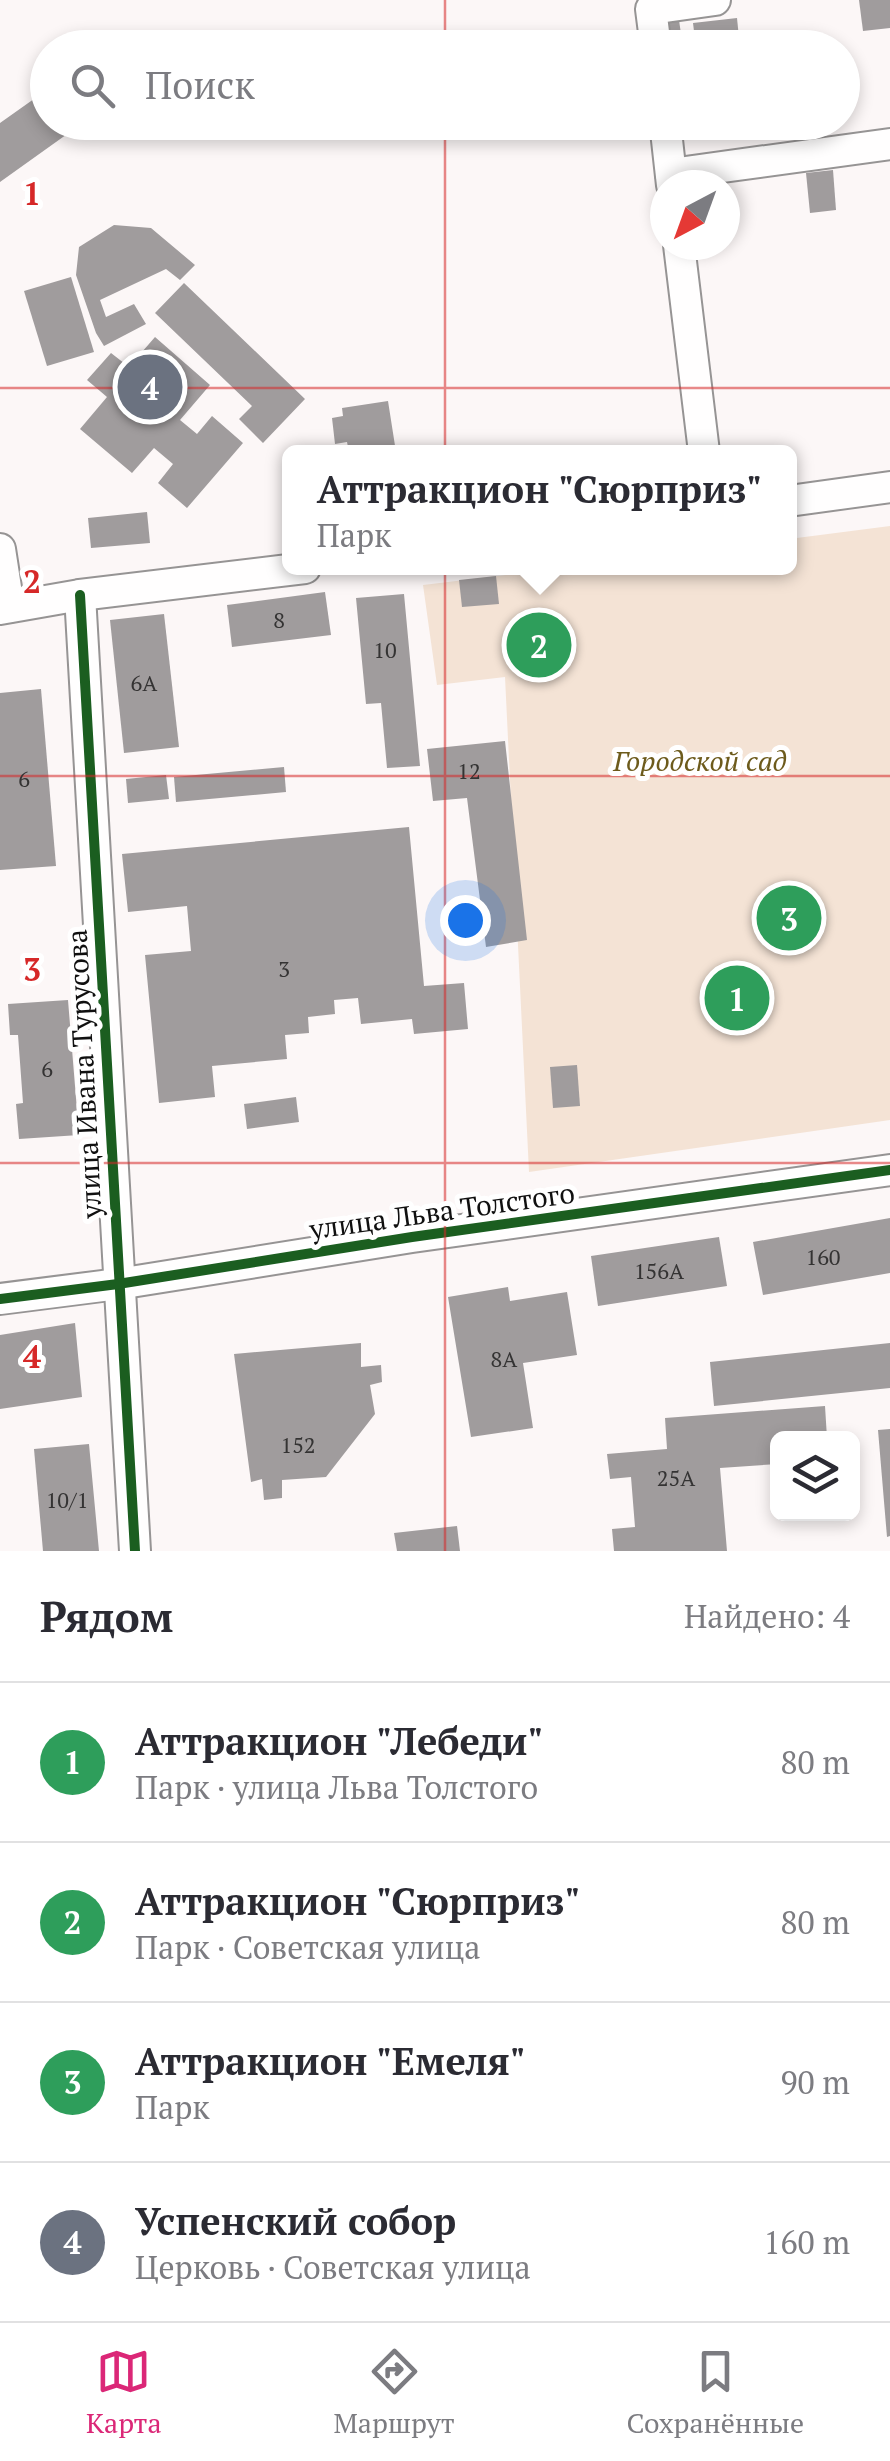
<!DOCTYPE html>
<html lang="ru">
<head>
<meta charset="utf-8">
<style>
	:root { --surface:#fff; --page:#f2f2f3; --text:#2b2b33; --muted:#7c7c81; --line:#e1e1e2; --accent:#db2777 }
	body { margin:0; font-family:"PT Serif",serif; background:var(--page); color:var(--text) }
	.controls { position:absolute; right:30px; bottom:30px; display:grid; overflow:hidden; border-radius:15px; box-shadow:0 5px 15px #0003 }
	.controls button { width:90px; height:90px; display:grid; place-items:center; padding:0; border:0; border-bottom:2px solid var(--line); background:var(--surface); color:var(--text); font:50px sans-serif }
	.compass { position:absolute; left:650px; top:170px; width:90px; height:90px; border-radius:50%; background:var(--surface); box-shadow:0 5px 15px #0003; rotate:221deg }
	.you { position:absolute; left:465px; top:920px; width:35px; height:35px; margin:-25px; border:8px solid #fff; border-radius:50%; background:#1a73e8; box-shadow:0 0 0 15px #1a73e833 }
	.badge { display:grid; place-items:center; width:65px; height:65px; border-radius:50%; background:var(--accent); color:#fff; font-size:32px; font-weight:700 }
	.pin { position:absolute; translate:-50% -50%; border:5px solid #fff; box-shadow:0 2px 10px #0006 }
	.popup { position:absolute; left:282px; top:445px; width:515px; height:130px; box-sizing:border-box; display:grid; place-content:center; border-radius:15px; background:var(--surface); filter:drop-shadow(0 2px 8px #0005); font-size:32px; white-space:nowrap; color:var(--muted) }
	.popup b { font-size:38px; color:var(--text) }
	.popup::after { content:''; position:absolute; left:50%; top:100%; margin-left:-20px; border:20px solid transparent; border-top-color:var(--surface) }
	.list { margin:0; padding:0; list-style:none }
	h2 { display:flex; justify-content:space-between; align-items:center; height:130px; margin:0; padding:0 40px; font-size:42px }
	h2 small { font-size:32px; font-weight:400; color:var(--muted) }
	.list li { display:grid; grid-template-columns:65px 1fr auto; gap:30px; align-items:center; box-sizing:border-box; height:160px; padding:0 40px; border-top:2px solid var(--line) }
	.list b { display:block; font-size:38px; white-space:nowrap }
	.list p { margin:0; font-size:32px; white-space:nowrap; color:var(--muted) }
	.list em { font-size:32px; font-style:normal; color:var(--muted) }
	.icon { flex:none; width:55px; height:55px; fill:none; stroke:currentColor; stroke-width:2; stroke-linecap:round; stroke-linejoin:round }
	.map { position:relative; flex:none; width:890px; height:1551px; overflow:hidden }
	.search { position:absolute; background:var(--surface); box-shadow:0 5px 15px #0003; left:30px; right:30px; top:30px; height:110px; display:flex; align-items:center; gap:25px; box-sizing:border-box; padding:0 35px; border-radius:55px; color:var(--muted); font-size:38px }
	.sheet { height:770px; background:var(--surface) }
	nav { display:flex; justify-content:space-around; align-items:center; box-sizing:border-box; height:140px; border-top:2px solid var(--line); background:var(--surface); font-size:28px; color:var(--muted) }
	nav a { display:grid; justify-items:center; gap:5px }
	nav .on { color:var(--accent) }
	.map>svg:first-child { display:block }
	.green { fill:#f4e3d5 }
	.building { fill:#a09c9d }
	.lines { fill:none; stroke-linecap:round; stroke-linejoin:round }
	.minor-casing { stroke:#969494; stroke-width:34 }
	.minor { stroke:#fffefe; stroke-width:30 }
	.cycleway-casing { stroke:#fff; stroke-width:16 }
	.cycleway { stroke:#1b5e20; stroke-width:10 }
	.grid { fill:none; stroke:#d62828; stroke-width:2.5; stroke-opacity:0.55 }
	.labels { text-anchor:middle; stroke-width:10; stroke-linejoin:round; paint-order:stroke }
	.number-label { font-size:22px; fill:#343333 }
	.park-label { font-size:28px; font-style:italic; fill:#6d5b1c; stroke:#fff }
	.street-label { font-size:28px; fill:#101010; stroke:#fff }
	.grid-label { font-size:32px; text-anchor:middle; font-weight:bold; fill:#d62828; stroke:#fff; stroke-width:10; stroke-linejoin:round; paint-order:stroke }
</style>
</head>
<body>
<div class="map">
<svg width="890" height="1551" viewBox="0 0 890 1551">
	<rect width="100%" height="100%" fill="#fcf7f7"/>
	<path class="green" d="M 890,526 L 890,1120 L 529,1172 L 505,677 L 437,685 L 423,585 L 564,568 L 789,568 L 789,539 Z"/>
	<g class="building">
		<path d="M 859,0 L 890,0 L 890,28 L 863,31 Z"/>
		<path d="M 737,18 L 740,48 L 696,48 L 693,23 Z"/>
		<path d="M 679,20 L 683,48 L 663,48 L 660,22 Z"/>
		<path d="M 48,89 L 48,122 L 74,122 L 77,127 L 0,182 L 0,123 Z"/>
		<path d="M 833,170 L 836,210 L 810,213 L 806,173 Z"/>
		<path d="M 114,225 L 151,228 L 195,265 L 180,280 L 166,269 L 100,300 L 106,317 L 134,304 L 146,324 L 104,346 L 96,333 L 76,275 L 79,247 Z"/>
		<path d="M 71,277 L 94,352 L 47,366 L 24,291 Z"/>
		<path d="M 184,283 L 305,399 L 263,443 L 239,419 L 252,406 L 155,313 Z"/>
		<path d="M 155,337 L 210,385 L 180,420 L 197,434 L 212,416 L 243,443 L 187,508 L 158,483 L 173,464 L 154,448 L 132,473 L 80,429 L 107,397 L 87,380 L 111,353 L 129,367 Z"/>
		<path d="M 388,401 L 396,452 L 349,452 L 347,442 L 335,444 L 332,418 L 343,416 L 342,408 Z"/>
		<path d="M 147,512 L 150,543 L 91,548 L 88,518 Z"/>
		<path d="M 496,576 L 499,604 L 462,607 L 459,580 Z"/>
		<path d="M 325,592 L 331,635 L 232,647 L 227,605 Z"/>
		<path d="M 404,594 L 420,766 L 387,768 L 381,703 L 366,704 L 356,598 Z"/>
		<path d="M 164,614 L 179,747 L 124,753 L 110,620 Z"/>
		<path d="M 41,689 L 56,866 L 0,870 L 0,693 Z"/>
		<path d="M 505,741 L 527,940 L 486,947 L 467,798 L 433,801 L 427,749 Z"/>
		<path d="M 284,767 L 286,792 L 176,802 L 174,777 Z"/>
		<path d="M 166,775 L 169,799 L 128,803 L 126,779 Z"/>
		<path d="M 409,827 L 424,986 L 464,983 L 468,1029 L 414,1034 L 412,1019 L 361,1024 L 358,998 L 334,1000 L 335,1014 L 308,1017 L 309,1033 L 285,1035 L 287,1059 L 212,1066 L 215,1097 L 159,1103 L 145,955 L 191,951 L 187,906 L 128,912 L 122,854 Z"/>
		<path d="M 68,1000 L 79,1135 L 19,1139 L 16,1104 L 23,1103 L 18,1035 L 10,1035 L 8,1004 Z"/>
		<path d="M 577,1065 L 580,1106 L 553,1108 L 550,1067 Z"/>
		<path d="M 296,1097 L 299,1122 L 247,1129 L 244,1104 Z"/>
		<path d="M 890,1218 L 890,1273 L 763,1295 L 753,1242 Z"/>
		<path d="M 719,1237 L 727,1286 L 598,1306 L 591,1256 Z"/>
		<path d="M 508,1287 L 510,1301 L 567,1292 L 577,1355 L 523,1363 L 533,1428 L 471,1437 L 448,1297 Z"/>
		<path d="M 75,1323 L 82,1397 L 0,1409 L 0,1335 Z"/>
		<path d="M 361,1343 L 361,1367 L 381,1365 L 382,1382 L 370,1385 L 375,1414 L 326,1477 L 282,1480 L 282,1498 L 264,1500 L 262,1479 L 251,1482 L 234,1354 Z"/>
		<path d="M 890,1343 L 890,1388 L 714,1406 L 710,1362 Z"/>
		<path d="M 825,1406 L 827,1438 L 778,1438 L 778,1464 L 720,1468 L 727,1551 L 614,1551 L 612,1529 L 635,1527 L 631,1477 L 610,1479 L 607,1454 L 667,1449 L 665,1418 Z"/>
		<path d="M 890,1429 L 890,1536 L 887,1537 L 878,1430 Z"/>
		<path d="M 89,1444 L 99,1551 L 43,1551 L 34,1449 Z"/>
		<path d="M 457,1526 L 460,1551 L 397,1551 L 394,1533 Z"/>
	</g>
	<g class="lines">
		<g class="minor-casing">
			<g id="minor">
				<path d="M 656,48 L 651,9 L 715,0"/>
				<path d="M 665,122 L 672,185"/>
				<path d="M 671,174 L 890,144"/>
				<path d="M 679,245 L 704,452"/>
				<path d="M 789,501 L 890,487"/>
				<path d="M 0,549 L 9,607"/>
				<path d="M 80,595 L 135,1551"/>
				<path d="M 0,609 L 80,595 L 305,568"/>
				<path d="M 0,1299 L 118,1284 L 412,1237 L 890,1170"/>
			</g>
		</g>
		<use href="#minor" class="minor"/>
		<g class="cycleway-casing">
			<g id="cycleway">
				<path d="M 80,595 L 135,1551"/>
				<path d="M 0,1299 L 118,1284 L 412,1237 L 890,1170"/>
			</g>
		</g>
		<use href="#cycleway" class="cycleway"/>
	</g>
	<path class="grid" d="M 445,0 L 445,48M 445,122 L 445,1551M 0,388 L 890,388M 0,776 L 890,776M 0,1163 L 890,1163"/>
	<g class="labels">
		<g class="number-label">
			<text x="279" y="628">8</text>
			<text x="385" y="658">10</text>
			<text x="144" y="691">6А</text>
			<text x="469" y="779">12</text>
			<text x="24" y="787">6</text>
			<text x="284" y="977">3</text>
			<text x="47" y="1077">6</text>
			<text x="823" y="1265">160</text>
			<text x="659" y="1279">156А</text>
			<text x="504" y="1367">8А</text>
			<text x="298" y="1453">152</text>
			<text x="676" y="1486">25А</text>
			<text x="67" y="1508">10/1</text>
		</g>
		<g class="park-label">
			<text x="700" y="771">Городской сад</text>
		</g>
		<g class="street-label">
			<text transform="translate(84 1074) rotate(-93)" y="10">улица Ивана Турусова</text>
			<text transform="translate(442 1211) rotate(-8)" y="10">улица Льва Толстого</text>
		</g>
	</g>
	<g class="grid-label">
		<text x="32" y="205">1</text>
		<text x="32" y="593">2</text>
		<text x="32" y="981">3</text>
		<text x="32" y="1368">4</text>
	</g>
</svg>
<div class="controls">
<button><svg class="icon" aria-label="layers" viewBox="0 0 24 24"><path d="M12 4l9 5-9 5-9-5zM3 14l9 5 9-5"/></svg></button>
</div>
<svg class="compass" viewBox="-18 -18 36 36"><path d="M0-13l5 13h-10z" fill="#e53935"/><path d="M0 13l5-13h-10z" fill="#7c7c81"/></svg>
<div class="you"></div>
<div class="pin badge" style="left:737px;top:998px;background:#2e9e5b">1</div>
<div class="pin badge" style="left:539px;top:645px;background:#2e9e5b">2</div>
<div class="popup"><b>Аттракцион &quot;Сюрприз&quot;</b>Парк</div>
<div class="pin badge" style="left:789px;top:918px;background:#2e9e5b">3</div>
<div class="pin badge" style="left:150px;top:387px;background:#6b7280">4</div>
<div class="search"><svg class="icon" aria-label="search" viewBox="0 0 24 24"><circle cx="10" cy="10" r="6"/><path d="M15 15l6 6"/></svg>Поиск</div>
</div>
<section class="sheet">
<h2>Рядом<small>Найдено: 4</small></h2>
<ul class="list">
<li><span class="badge" style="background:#2e9e5b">1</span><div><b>Аттракцион &quot;Лебеди&quot;</b><p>Парк · улица Льва Толстого</p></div><em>80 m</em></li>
<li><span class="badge" style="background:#2e9e5b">2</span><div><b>Аттракцион &quot;Сюрприз&quot;</b><p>Парк · Советская улица</p></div><em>80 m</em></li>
<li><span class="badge" style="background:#2e9e5b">3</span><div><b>Аттракцион &quot;Емеля&quot;</b><p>Парк</p></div><em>90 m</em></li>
<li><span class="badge" style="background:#6b7280">4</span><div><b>Успенский собор</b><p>Церковь · Советская улица</p></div><em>160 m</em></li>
</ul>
</section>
<nav>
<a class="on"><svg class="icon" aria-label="map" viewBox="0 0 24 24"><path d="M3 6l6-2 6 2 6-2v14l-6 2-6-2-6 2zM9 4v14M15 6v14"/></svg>Карта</a>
<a><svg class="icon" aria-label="directions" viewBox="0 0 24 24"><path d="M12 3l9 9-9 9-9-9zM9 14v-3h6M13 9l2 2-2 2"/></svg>Маршрут</a>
<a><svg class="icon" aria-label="saved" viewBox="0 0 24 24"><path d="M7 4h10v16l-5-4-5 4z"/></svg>Сохранённые</a>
</nav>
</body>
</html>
